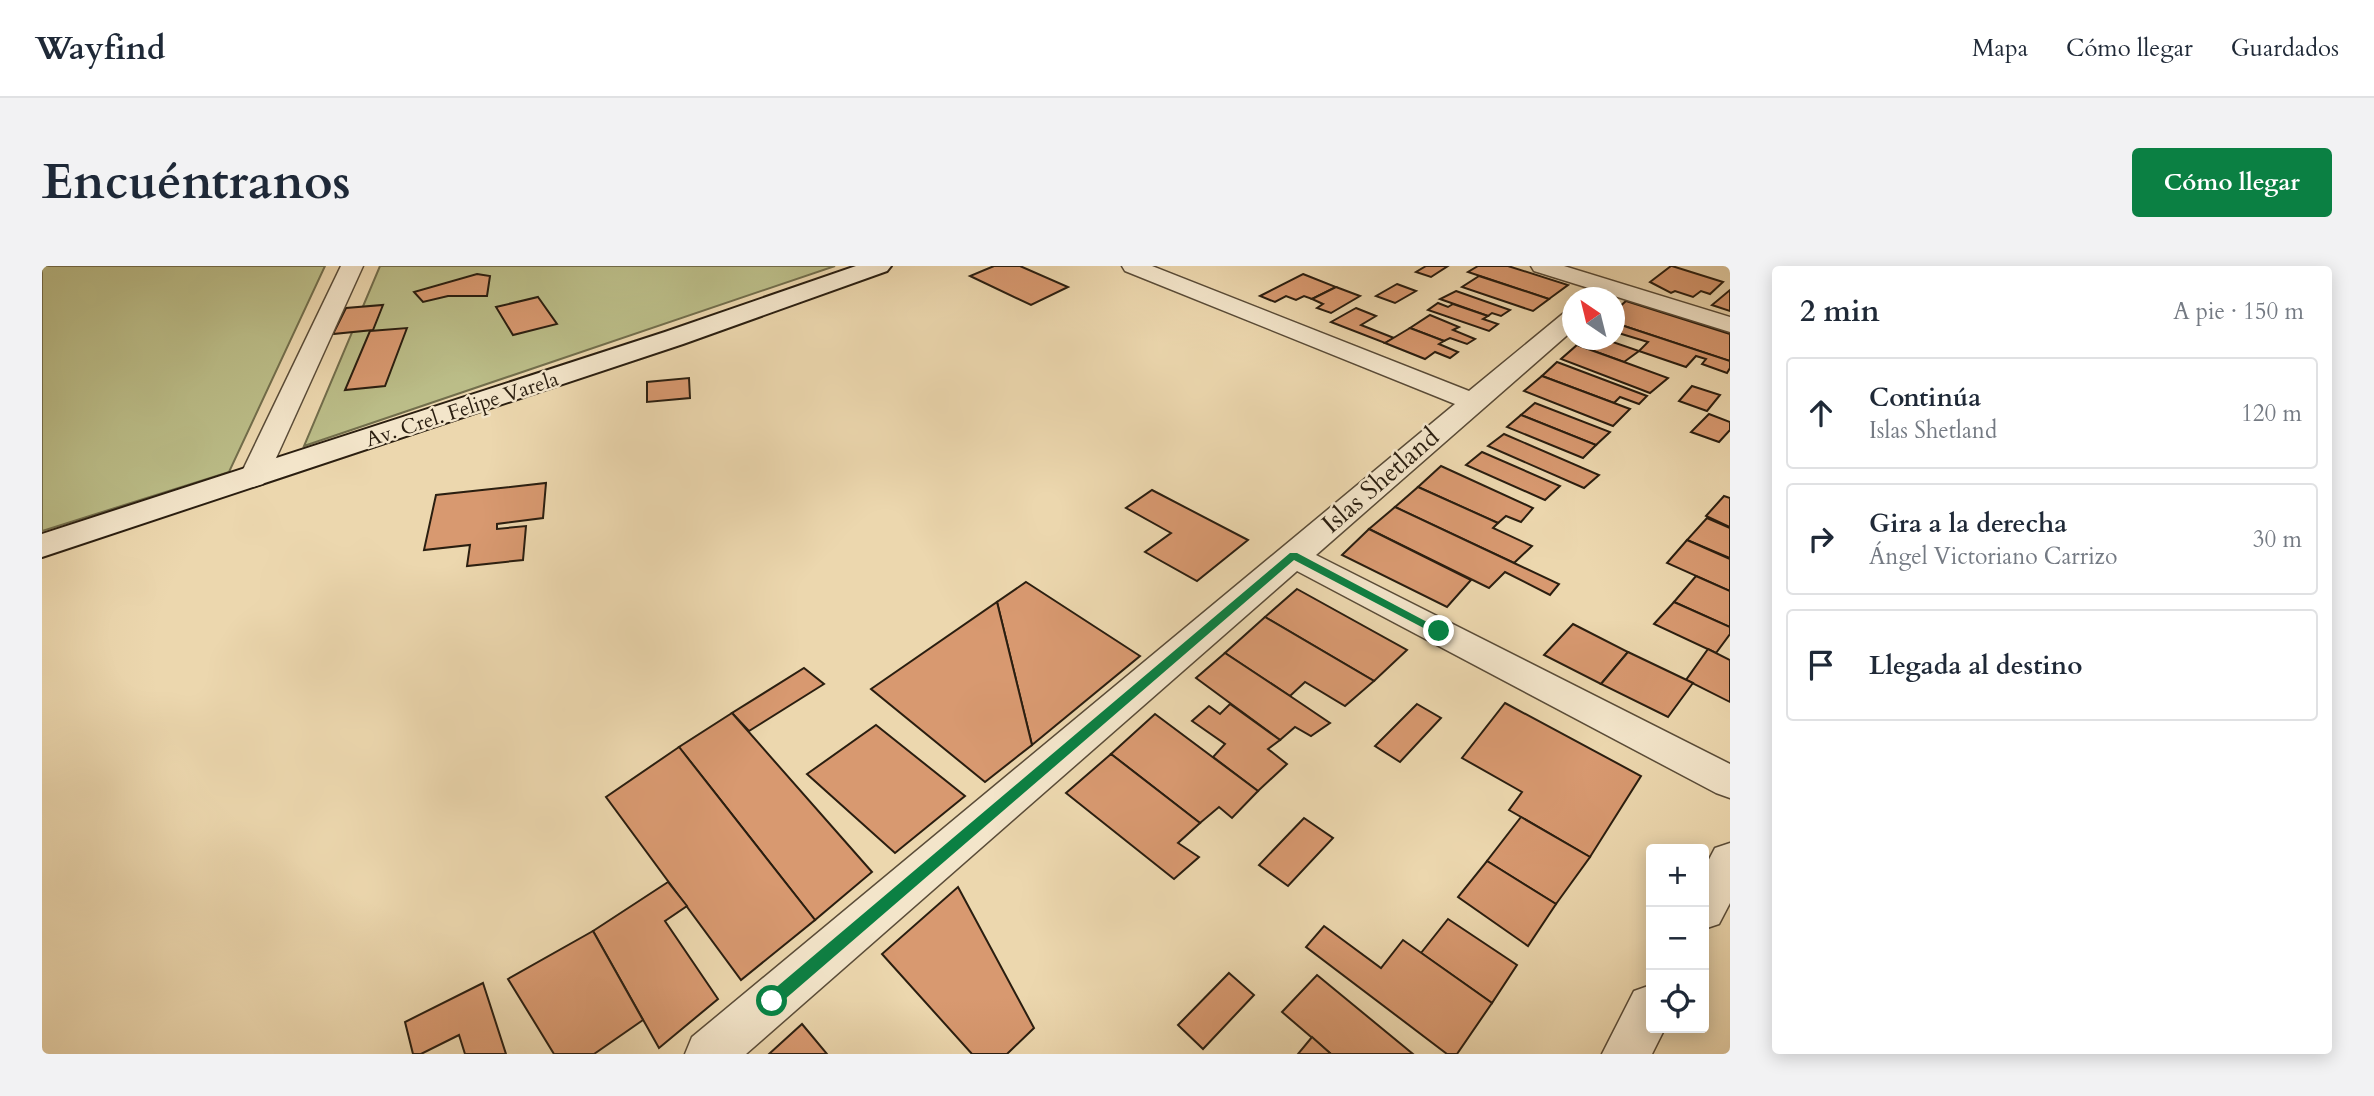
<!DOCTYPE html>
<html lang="es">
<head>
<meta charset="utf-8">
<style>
	:root { --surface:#fff; --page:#f2f2f3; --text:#1f2937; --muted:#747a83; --line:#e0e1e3; --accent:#0b8043 }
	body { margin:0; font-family:Cardo,serif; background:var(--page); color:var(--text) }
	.controls { position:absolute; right:21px; bottom:21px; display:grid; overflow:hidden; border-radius:7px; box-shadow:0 4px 18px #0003 }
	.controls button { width:63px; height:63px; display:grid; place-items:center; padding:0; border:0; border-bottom:2px solid var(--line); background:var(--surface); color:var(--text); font:35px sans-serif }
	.compass { position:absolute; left:1520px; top:21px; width:63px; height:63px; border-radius:50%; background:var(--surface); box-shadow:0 4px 18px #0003; rotate:325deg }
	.stop { position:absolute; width:21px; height:21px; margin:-16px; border:5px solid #0b8043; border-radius:50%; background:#fff }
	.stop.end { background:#0b8043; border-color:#fff; box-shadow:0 2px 7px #0008 }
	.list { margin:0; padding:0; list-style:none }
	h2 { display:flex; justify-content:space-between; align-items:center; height:91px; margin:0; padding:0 28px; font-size:30px }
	h2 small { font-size:23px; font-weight:400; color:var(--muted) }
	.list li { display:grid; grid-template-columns:46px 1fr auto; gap:21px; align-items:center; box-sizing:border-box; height:112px; margin:0 14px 14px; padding:0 14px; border:2px solid var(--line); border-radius:7px }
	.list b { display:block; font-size:26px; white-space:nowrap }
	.list p { margin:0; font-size:23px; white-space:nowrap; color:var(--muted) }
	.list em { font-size:23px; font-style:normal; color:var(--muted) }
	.icon { flex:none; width:38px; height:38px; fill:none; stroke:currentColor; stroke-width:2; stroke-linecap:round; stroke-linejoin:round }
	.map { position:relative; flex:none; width:1688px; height:788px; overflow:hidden; border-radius:7px }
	header { display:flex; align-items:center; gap:42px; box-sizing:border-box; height:98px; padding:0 35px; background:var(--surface); border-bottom:2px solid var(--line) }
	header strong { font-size:33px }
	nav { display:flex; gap:38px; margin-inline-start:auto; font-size:24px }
	.intro { display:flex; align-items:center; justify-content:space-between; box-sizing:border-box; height:168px; padding:0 42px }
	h1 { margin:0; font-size:49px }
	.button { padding:18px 32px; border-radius:7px; background:var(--accent); color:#fff; font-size:24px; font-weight:700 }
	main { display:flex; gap:42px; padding:0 42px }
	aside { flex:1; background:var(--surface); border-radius:7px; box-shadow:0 4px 18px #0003 }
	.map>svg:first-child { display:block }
	.green { fill:#bbbd88; stroke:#726e4c; stroke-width:2 }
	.building { fill:#d89970; stroke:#2a1e10; stroke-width:2 }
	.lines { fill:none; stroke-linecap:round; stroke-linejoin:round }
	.street-casing { stroke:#5a4c38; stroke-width:3 }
	.secondary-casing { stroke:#2a1e10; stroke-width:4 }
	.street { fill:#f3e5ca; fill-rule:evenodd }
	.secondary { fill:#f3e5ca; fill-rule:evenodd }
	.route { fill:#0b8043 }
	.labels { text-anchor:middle; stroke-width:5; stroke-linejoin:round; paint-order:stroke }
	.far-street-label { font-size:21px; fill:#2a1e10; stroke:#f3e5ca }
	.street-label { font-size:26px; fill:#2a1e10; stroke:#f3e5ca }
</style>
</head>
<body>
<header>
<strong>Wayfind</strong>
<nav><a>Mapa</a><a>Cómo llegar</a><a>Guardados</a></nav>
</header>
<div class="intro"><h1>Encuéntranos</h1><a class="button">Cómo llegar</a></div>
<main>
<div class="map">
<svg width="1688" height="788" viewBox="0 0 1688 788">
	<rect width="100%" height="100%" fill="#ecd7ae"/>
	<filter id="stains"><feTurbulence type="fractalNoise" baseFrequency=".00286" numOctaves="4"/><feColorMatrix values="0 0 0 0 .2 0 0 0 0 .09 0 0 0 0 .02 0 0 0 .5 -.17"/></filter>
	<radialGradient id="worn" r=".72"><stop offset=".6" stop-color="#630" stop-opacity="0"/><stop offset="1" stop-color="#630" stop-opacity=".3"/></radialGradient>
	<g class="green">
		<path d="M 0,0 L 283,0 L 187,206 L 0,265 Z"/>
		<path d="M 338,0 L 793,0 L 262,180 Z"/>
	</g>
	<g class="building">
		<path d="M 952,0 L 978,0 L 1026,21 L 989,39 L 928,10 Z"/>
		<path d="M 1384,0 L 1406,0 L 1389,11 L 1374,6 Z"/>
		<path d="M 1436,0 L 1466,0 L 1526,19 L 1507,33 L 1426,6 Z"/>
		<path d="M 1629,0 L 1630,0 L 1681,16 L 1668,28 L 1659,25 L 1651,31 L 1633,25 L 1629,27 L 1608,16 Z"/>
		<path d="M 435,8 L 448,10 L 445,30 L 406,30 L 381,36 L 372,26 Z"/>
		<path d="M 1261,8 L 1294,21 L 1270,33 L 1262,30 L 1254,34 L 1244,30 L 1233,36 L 1218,30 Z"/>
		<path d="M 1437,10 L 1507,33 L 1491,45 L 1420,21 Z"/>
		<path d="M 1355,18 L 1374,25 L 1353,37 L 1334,30 Z"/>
		<path d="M 1294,21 L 1318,30 L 1289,47 L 1275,42 L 1281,38 L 1270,33 Z"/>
		<path d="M 1688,24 L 1688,45 L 1670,39 Z"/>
		<path d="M 1414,25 L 1468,44 L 1459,50 L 1450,47 L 1446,50 L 1398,33 Z"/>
		<path d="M 496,31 L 515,58 L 471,69 L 454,41 Z"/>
		<path d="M 1584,35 L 1688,68 L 1688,95 L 1573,57 L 1573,45 Z"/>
		<path d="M 1396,37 L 1406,41 L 1411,38 L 1446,50 L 1441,53 L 1456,58 L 1447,65 L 1386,44 Z"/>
		<path d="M 341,39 L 331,64 L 291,68 L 304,42 Z"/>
		<path d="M 1314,42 L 1334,50 L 1319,59 L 1352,72 L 1343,77 L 1289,56 Z"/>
		<path d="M 1388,49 L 1417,61 L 1411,64 L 1433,73 L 1425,78 L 1408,72 L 1402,75 L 1368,62 Z"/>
		<path d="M 1573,57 L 1688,95 L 1688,102 L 1685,107 L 1660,98 L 1664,93 L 1654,90 L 1644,101 L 1597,85 L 1606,76 L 1573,66 Z"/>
		<path d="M 365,62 L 343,120 L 303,124 L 328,65 Z"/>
		<path d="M 1368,62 L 1402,75 L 1397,78 L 1416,86 L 1408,92 L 1393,86 L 1383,93 L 1343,77 Z"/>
		<path d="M 1541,74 L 1565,74 L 1597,85 L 1582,96 L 1535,79 Z"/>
		<path d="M 1535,79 L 1582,96 L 1626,112 L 1608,127 L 1519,93 Z"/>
		<path d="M 1515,96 L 1605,130 L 1597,138 L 1578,131 L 1572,137 L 1500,110 Z"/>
		<path d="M 1500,110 L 1588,143 L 1571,160 L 1482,125 Z"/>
		<path d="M 647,112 L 648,132 L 605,136 L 605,116 Z"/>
		<path d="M 1650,120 L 1678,129 L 1665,145 L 1637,135 Z"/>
		<path d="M 1493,137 L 1568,166 L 1554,179 L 1479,149 Z"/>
		<path d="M 1667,148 L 1688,156 L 1688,164 L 1677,176 L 1649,166 Z"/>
		<path d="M 1479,149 L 1554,179 L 1541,192 L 1465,161 Z"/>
		<path d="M 1462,168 L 1557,209 L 1542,222 L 1446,180 Z"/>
		<path d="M 1440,186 L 1518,220 L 1503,234 L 1424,199 Z"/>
		<path d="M 1399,200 L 1491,242 L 1479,256 L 1464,250 L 1456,257 L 1376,221 Z"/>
		<path d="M 504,217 L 501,252 L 455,258 L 455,263 L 484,260 L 481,294 L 425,300 L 428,279 L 382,284 L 394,229 Z"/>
		<path d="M 1376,221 L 1456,257 L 1451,262 L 1490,280 L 1472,297 L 1353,241 Z"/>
		<path d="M 1110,224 L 1206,274 L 1155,315 L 1103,286 L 1129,267 L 1084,242 Z"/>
		<path d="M 1682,230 L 1688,232 L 1688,261 L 1664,250 Z"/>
		<path d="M 1353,241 L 1472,297 L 1517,318 L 1508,329 L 1463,306 L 1447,322 L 1327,263 Z"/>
		<path d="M 1665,252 L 1688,262 L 1688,292 L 1645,274 Z"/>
		<path d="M 1327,263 L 1429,314 L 1405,341 L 1300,289 Z"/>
		<path d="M 1645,274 L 1688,293 L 1688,325 L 1625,297 Z"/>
		<path d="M 1654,310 L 1688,325 L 1688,361 L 1632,336 Z"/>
		<path d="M 984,316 L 1098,390 L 990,479 L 955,336 Z"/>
		<path d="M 1255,323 L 1365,384 L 1332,415 L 1223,351 Z"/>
		<path d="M 955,336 L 990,479 L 943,516 L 829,423 Z"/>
		<path d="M 1632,336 L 1688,361 L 1688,368 L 1674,387 L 1612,358 Z"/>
		<path d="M 1223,351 L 1332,415 L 1303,440 L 1263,416 L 1248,430 L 1183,387 Z"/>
		<path d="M 1531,358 L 1586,386 L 1559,418 L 1502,389 Z"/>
		<path d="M 1666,383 L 1688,394 L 1688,436 L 1644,414 Z"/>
		<path d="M 1586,386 L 1651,417 L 1626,451 L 1559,418 Z"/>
		<path d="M 1183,387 L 1248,430 L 1288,457 L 1269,470 L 1253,461 L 1238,474 L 1154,412 Z"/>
		<path d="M 762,402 L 782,418 L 707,465 L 690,447 Z"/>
		<path d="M 1463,437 L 1599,510 L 1548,591 L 1467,544 L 1480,526 L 1420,492 Z"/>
		<path d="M 1188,438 L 1238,474 L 1226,483 L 1245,498 L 1216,525 L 1171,491 L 1183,478 L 1150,455 L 1167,440 L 1178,448 Z"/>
		<path d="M 1375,438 L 1399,452 L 1358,496 L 1333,480 Z"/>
		<path d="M 690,447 L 830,606 L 773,654 L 637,481 Z"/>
		<path d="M 1113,448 L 1216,525 L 1190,552 L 1177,541 L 1158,557 L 1069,488 Z"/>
		<path d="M 834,459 L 923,530 L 853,587 L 765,508 Z"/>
		<path d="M 637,481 L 773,654 L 699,714 L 564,531 Z"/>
		<path d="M 1069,488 L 1158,557 L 1136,577 L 1157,591 L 1132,613 L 1024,527 Z"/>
		<path d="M 1479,551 L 1548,591 L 1514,638 L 1445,595 Z"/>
		<path d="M 1262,552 L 1291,572 L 1246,620 L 1217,599 Z"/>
		<path d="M 1445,595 L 1514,638 L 1486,680 L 1416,631 Z"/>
		<path d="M 626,616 L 645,640 L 623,655 L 676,733 L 617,782 L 551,665 Z"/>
		<path d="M 916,621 L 992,762 L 965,788 L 930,788 L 840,688 Z"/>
		<path d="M 1406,653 L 1475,699 L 1450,737 L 1379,687 Z"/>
		<path d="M 1282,660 L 1339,702 L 1361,674 L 1450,737 L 1415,788 L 1405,788 L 1264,681 Z"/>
		<path d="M 551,665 L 601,754 L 552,788 L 512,788 L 466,713 Z"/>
		<path d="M 1187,707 L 1212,729 L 1161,783 L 1136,759 Z"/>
		<path d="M 1275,709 L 1371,788 L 1289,788 L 1240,746 Z"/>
		<path d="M 441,717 L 464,788 L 423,788 L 417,769 L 379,788 L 371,788 L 363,756 Z"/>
		<path d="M 760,758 L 785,788 L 727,788 Z"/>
		<path d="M 1270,771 L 1289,788 L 1256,788 Z"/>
	</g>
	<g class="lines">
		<g class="street-casing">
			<g id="street">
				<path d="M 299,0 L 321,0 L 225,212 L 221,218 L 211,221 L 201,218 L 197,212 Z"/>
				<path d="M 1080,0 L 1110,0 L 1427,125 L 1523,46 L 1531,44 L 1531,64 L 1274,289 L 1688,498 L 1688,532 L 1674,527 L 1255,305 L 704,788 L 643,788 L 650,771 L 1413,138 L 1083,5 Z"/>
				<path d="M 1489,0 L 1522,0 L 1688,51 L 1688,66 L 1492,5 Z"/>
				<path d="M 1688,577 L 1688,637 L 1677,658 L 1662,663 L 1662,603 L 1673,582 Z"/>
				<path d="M 1609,719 L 1609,762 L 1623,762 L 1610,788 L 1560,788 L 1592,725 Z"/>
			</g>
		</g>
		<g class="secondary-casing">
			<path id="secondary" d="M 814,0 L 849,0 L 845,5 L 641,78 L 0,291 L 0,268 L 623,66 Z"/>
		</g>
		<use href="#street" class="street"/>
		<use href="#secondary" class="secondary"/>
	</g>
	<path class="route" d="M 1248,287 L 1255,287 L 1402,365 L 1397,369 L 1393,368 L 1252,294 L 735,740 L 730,742 L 724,740 L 722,735 L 724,730 Z"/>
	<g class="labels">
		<g class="far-street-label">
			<text transform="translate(420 143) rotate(-18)" y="7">Av. Crel. Felipe Varela</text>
		</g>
		<g class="street-label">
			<text transform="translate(1338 214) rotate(-41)" y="9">Islas Shetland</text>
		</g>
	</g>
	<rect width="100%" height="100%" filter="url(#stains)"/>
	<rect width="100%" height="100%" fill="url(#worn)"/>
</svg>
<div class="controls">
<button>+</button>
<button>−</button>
<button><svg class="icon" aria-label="locate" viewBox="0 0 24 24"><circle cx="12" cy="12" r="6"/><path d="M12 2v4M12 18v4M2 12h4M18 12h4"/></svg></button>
</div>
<svg class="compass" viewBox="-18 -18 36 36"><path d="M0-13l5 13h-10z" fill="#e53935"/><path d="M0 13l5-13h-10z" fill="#747a83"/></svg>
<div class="stop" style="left:730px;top:735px"></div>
<div class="stop end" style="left:1397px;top:365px"></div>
</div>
<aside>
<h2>2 min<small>A pie · 150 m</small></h2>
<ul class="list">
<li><svg class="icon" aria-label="ahead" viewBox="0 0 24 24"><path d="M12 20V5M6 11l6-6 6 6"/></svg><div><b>Continúa</b><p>Islas Shetland</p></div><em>120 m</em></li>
<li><svg class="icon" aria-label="right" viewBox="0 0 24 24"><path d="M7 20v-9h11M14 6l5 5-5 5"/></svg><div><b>Gira a la derecha</b><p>Ángel Victoriano Carrizo</p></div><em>30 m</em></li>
<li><svg class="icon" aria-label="arrive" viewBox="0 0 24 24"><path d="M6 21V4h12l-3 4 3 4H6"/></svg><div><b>Llegada al destino</b></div></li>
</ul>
</aside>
</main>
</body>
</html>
